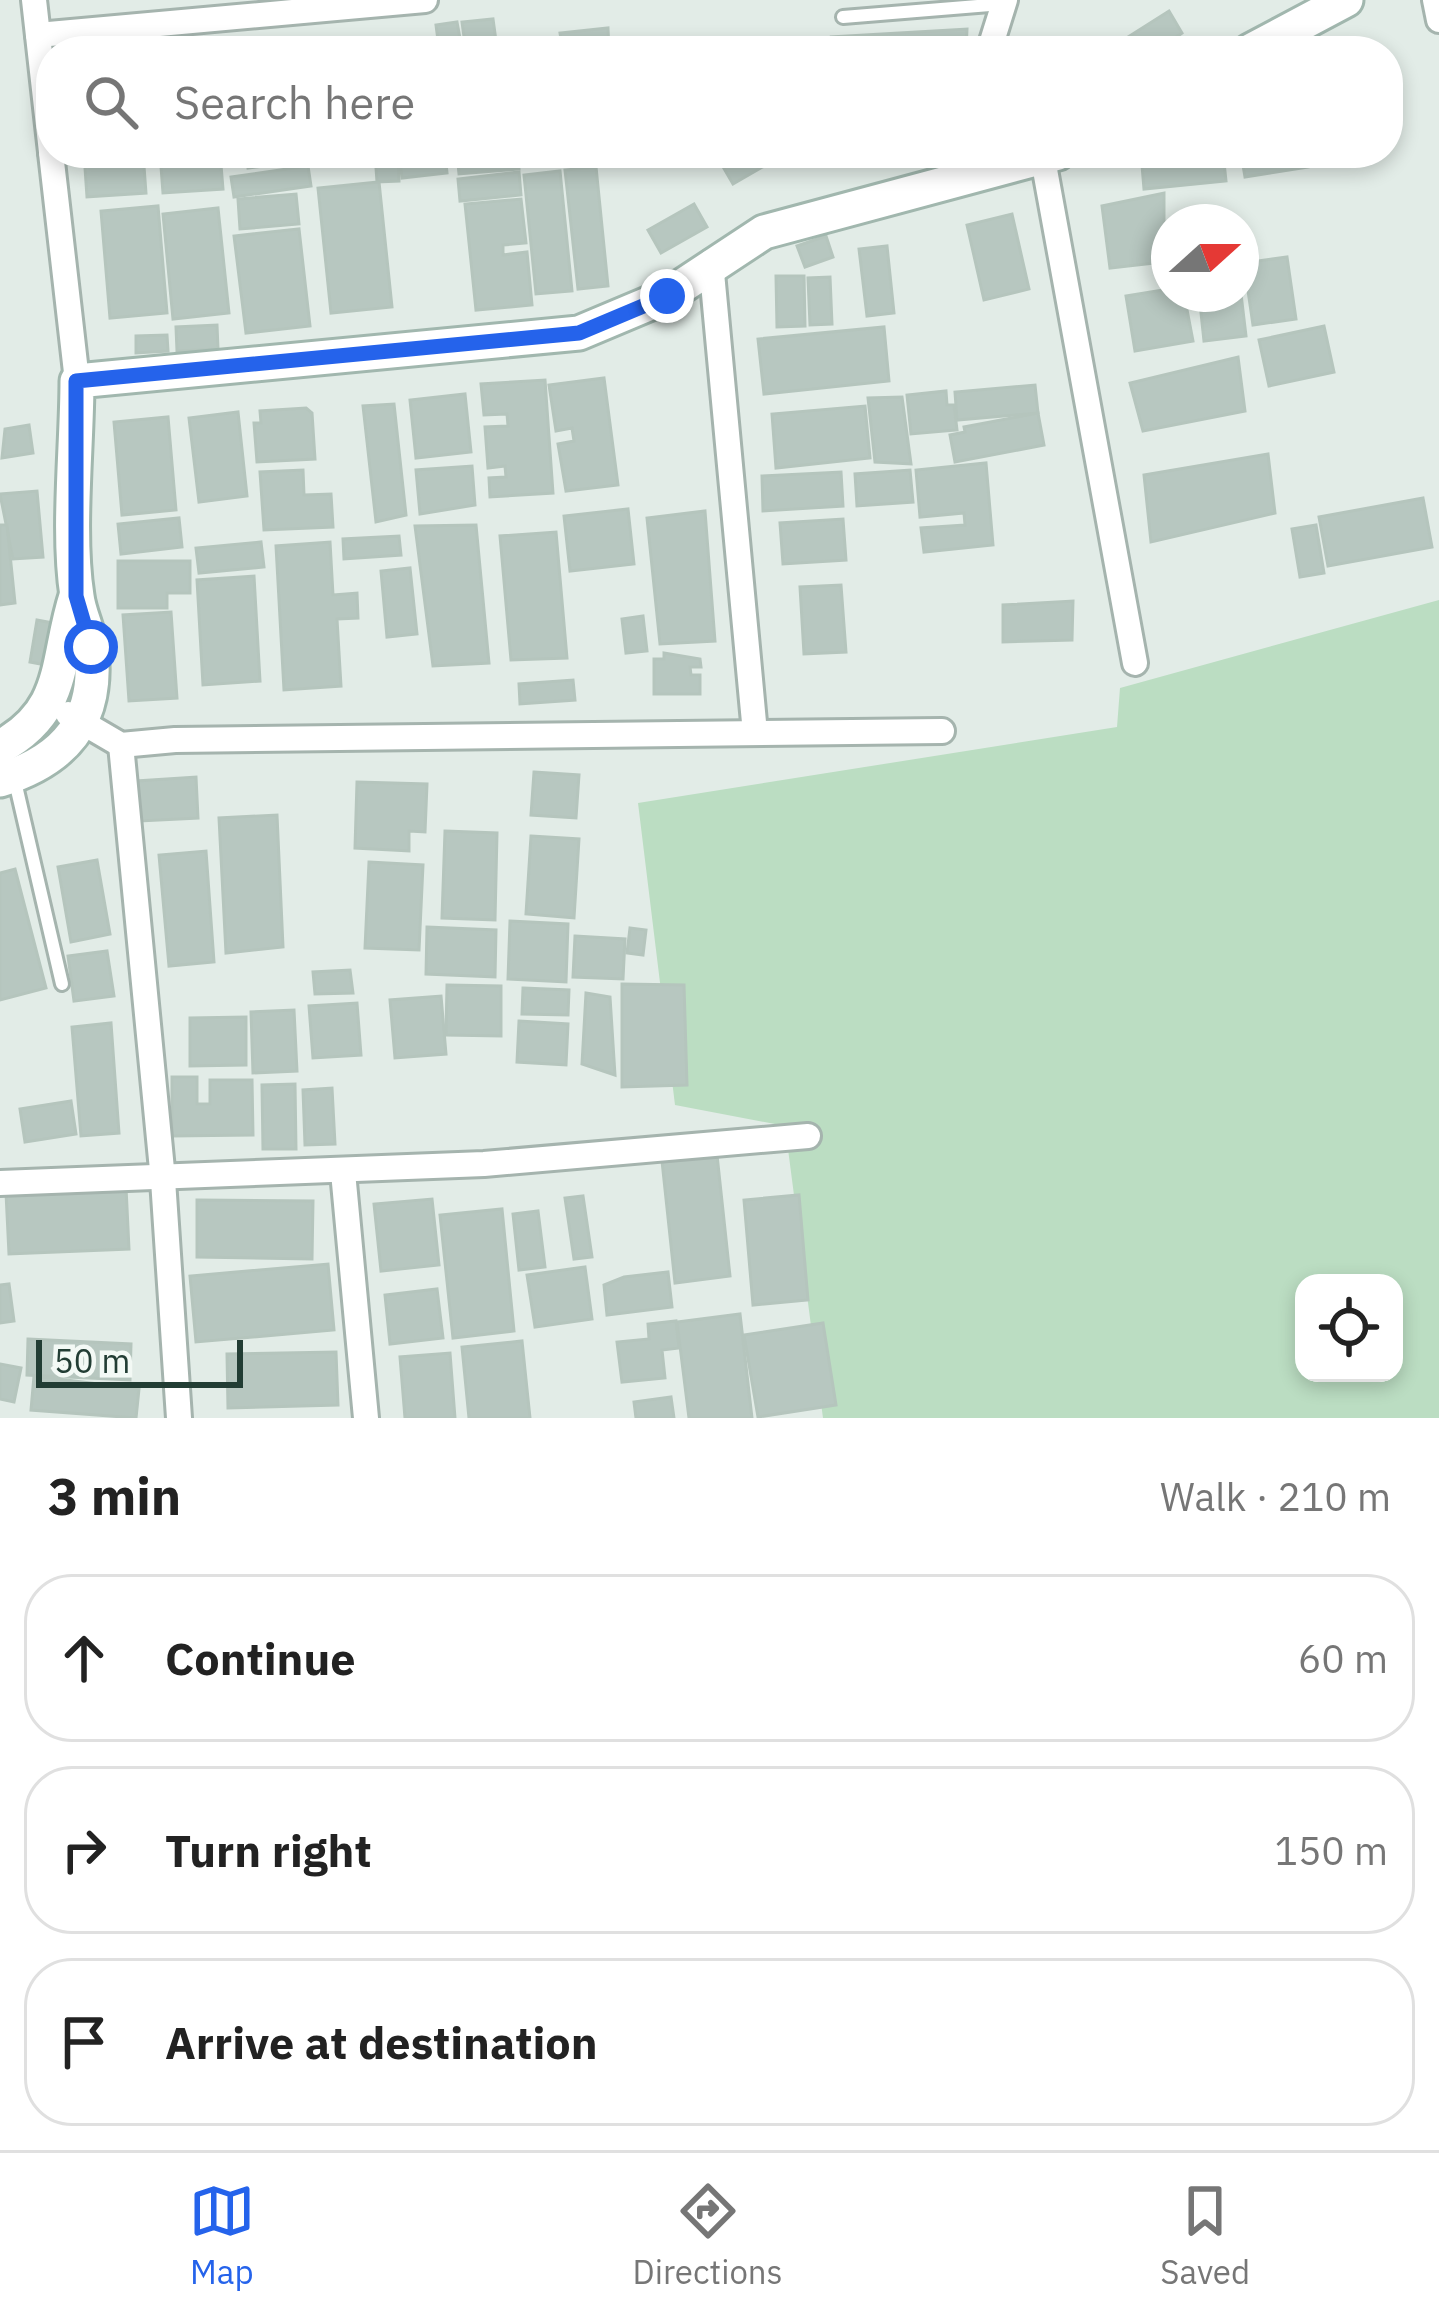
<!DOCTYPE html>
<html lang="en">
<head>
<meta charset="utf-8">
<style>
	:root { --surface:#fff; --page:#f6f6f6; --text:#222; --muted:#767676; --line:#e0e0e0; --accent:#2563eb }
	body { margin:0; font-family:"IBM Plex Sans",sans-serif; background:var(--page); color:var(--text) }
	.controls { position:absolute; right:36px; bottom:36px; display:grid; overflow:hidden; border-radius:24px; box-shadow:0 6px 18px #0003 }
	.controls button { width:108px; height:108px; display:grid; place-items:center; padding:0; border:0; border-bottom:3px solid var(--line); background:var(--surface); color:var(--text); font:60px sans-serif }
	.compass { position:absolute; left:1151px; top:204px; width:108px; height:108px; border-radius:50%; background:var(--surface); box-shadow:0 6px 18px #0003; rotate:69deg }
	.scale { position:absolute; left:36px; bottom:30px; width:207px; box-sizing:border-box; padding-left:12px; border:6px solid #223d34; border-top:0; font-size:33px; line-height:42px; white-space:nowrap; color:#223d34; -webkit-text-stroke:9px #f3f9f5; paint-order:stroke }
	.stop { position:absolute; width:36px; height:36px; margin:-27px; border:9px solid #2563eb; border-radius:50%; background:#fff }
	.stop.end { background:#2563eb; border-color:#fff; box-shadow:0 3px 12px #0008 }
	.list { margin:0; padding:0; list-style:none }
	h2 { display:flex; justify-content:space-between; align-items:center; height:156px; margin:0; padding:0 48px; font-size:51px }
	h2 small { font-size:39px; font-weight:400; color:var(--muted) }
	.list li { display:grid; grid-template-columns:78px 1fr auto; gap:36px; align-items:center; box-sizing:border-box; height:168px; margin:0 24px 24px; padding:0 24px; border:3px solid var(--line); border-radius:48px }
	.list b { display:block; font-size:45px; white-space:nowrap }
	.list em { font-size:39px; font-style:normal; color:var(--muted) }
	.icon { flex:none; width:66px; height:66px; fill:none; stroke:currentColor; stroke-width:2; stroke-linecap:round; stroke-linejoin:round }
	.map { position:relative; flex:none; width:1439px; height:1418px; overflow:hidden }
	.search { position:absolute; background:var(--surface); box-shadow:0 6px 18px #0003; left:36px; right:36px; top:36px; height:132px; display:flex; align-items:center; gap:30px; box-sizing:border-box; padding:0 42px; border-radius:48px; color:var(--muted); font-size:45px }
	.sheet { height:732px; background:var(--surface) }
	nav { display:flex; justify-content:space-around; align-items:center; box-sizing:border-box; height:168px; border-top:3px solid var(--line); background:var(--surface); font-size:33px; color:var(--muted) }
	nav a { display:grid; justify-items:center; gap:6px }
	nav .on { color:var(--accent) }
	.map>svg:first-child { display:block }
	.green { fill:#bbddc2; fill-rule:evenodd }
	.building { fill:#b7c7c0; stroke:#b5c5bd; stroke-width:3 }
	.lines { fill:none; stroke-linecap:round; stroke-linejoin:round }
	.lane-casing { stroke:#a5b4ae; stroke-width:18 }
	.street-casing { stroke:#a5b4ae; stroke-width:30 }
	.secondary-casing { stroke:#a1b7ae; stroke-width:39 }
	.lane { stroke:#fff; stroke-width:12 }
	.street { stroke:#fff; stroke-width:24 }
	.secondary { stroke:#fff; stroke-width:33 }
	.route { stroke:#2563eb; stroke-width:15 }
</style>
</head>
<body>
<div class="map">
<svg width="1439" height="1418" viewBox="0 0 1439 1418">
	<rect width="100%" height="100%" fill="#e2ece7"/>
	<path class="green" d="M 1439,600 L 1439,1418 L 823,1418 L 785,1126 L 675,1105 L 638,803 L 1117,727 L 1120,688 ZM 1304,1283 L 1394,1283 L 1394,1373 L 1304,1373 Z"/>
	<g class="building">
		<path d="M 1169,11 L 1182,33 L 1157,51 L 1106,51 Z"/>
		<path d="M 493,19 L 496,41 L 465,44 L 462,22 Z"/>
		<path d="M 457,22 L 461,44 L 439,48 L 436,25 Z"/>
		<path d="M 608,28 L 609,51 L 563,51 L 560,33 Z"/>
		<path d="M 967,29 L 966,51 L 828,51 L 831,37 Z"/>
		<path d="M 84,153 L 143,153 L 146,193 L 87,197 Z"/>
		<path d="M 160,153 L 220,153 L 223,189 L 163,193 Z"/>
		<path d="M 246,153 L 288,153 L 290,163 L 248,168 Z"/>
		<path d="M 375,153 L 398,153 L 399,181 L 377,182 Z"/>
		<path d="M 399,153 L 445,153 L 447,173 L 402,178 Z"/>
		<path d="M 457,153 L 518,153 L 519,169 L 459,174 Z"/>
		<path d="M 530,153 L 567,153 L 568,162 L 531,164 Z"/>
		<path d="M 715,153 L 783,153 L 783,155 L 733,184 Z"/>
		<path d="M 1141,153 L 1223,153 L 1226,181 L 1144,189 Z"/>
		<path d="M 1241,153 L 1305,153 L 1308,167 L 1245,177 Z"/>
		<path d="M 308,166 L 311,186 L 234,197 L 231,177 Z"/>
		<path d="M 596,167 L 608,286 L 578,289 L 565,170 Z"/>
		<path d="M 560,171 L 572,291 L 536,294 L 524,175 Z"/>
		<path d="M 519,172 L 521,195 L 460,201 L 458,179 Z"/>
		<path d="M 379,182 L 392,307 L 331,313 L 318,188 Z"/>
		<path d="M 1164,193 L 1164,262 L 1110,268 L 1102,206 Z"/>
		<path d="M 296,194 L 299,224 L 240,229 L 238,199 Z"/>
		<path d="M 521,199 L 526,243 L 503,245 L 503,255 L 527,252 L 532,305 L 476,310 L 465,204 Z"/>
		<path d="M 694,204 L 707,227 L 661,253 L 648,230 Z"/>
		<path d="M 158,206 L 167,313 L 110,318 L 101,211 Z"/>
		<path d="M 218,208 L 229,313 L 173,319 L 163,214 Z"/>
		<path d="M 1012,214 L 1029,289 L 984,300 L 967,225 Z"/>
		<path d="M 299,229 L 310,326 L 246,333 L 234,236 Z"/>
		<path d="M 826,236 L 833,257 L 805,267 L 797,246 Z"/>
		<path d="M 887,246 L 894,313 L 867,316 L 859,249 Z"/>
		<path d="M 1287,257 L 1296,319 L 1253,325 L 1244,263 Z"/>
		<path d="M 776,276 L 804,276 L 805,326 L 777,327 Z"/>
		<path d="M 830,277 L 832,324 L 810,325 L 808,278 Z"/>
		<path d="M 1169,289 L 1169,294 L 1184,294 L 1193,341 L 1135,351 L 1126,296 Z"/>
		<path d="M 1199,294 L 1241,294 L 1246,336 L 1204,341 Z"/>
		<path d="M 217,325 L 218,349 L 177,351 L 176,327 Z"/>
		<path d="M 1324,326 L 1334,372 L 1269,386 L 1259,340 Z"/>
		<path d="M 884,327 L 889,381 L 764,394 L 758,339 Z"/>
		<path d="M 167,335 L 168,351 L 136,353 L 136,336 Z"/>
		<path d="M 1238,357 L 1245,411 L 1143,431 L 1130,383 Z"/>
		<path d="M 604,378 L 618,485 L 566,491 L 558,444 L 574,441 L 572,428 L 556,431 L 549,385 Z"/>
		<path d="M 545,380 L 553,493 L 490,497 L 489,478 L 506,477 L 505,466 L 488,468 L 485,427 L 508,426 L 507,414 L 484,415 L 481,384 Z"/>
		<path d="M 1035,385 L 1038,413 L 957,420 L 955,392 Z"/>
		<path d="M 946,391 L 947,405 L 954,405 L 957,430 L 911,434 L 907,395 Z"/>
		<path d="M 465,394 L 471,452 L 416,458 L 410,400 Z"/>
		<path d="M 902,397 L 911,464 L 875,462 L 868,398 Z"/>
		<path d="M 394,404 L 406,515 L 376,522 L 363,406 Z"/>
		<path d="M 865,406 L 870,458 L 776,468 L 772,414 Z"/>
		<path d="M 306,408 L 312,413 L 315,459 L 257,462 L 254,423 L 261,423 L 260,411 Z"/>
		<path d="M 238,412 L 247,496 L 199,502 L 189,418 Z"/>
		<path d="M 1038,413 L 1044,445 L 955,462 L 950,435 L 965,432 L 964,427 Z"/>
		<path d="M 168,417 L 176,510 L 122,515 L 114,422 Z"/>
		<path d="M 29,425 L 33,453 L 2,458 L 5,429 Z"/>
		<path d="M 1268,454 L 1275,513 L 1151,542 L 1144,475 Z"/>
		<path d="M 986,463 L 993,545 L 924,552 L 921,528 L 965,525 L 964,513 L 920,517 L 916,470 Z"/>
		<path d="M 472,466 L 475,505 L 420,514 L 416,470 Z"/>
		<path d="M 303,470 L 304,495 L 331,494 L 333,527 L 264,530 L 260,472 Z"/>
		<path d="M 910,470 L 913,502 L 857,506 L 855,474 Z"/>
		<path d="M 841,472 L 843,506 L 763,511 L 762,476 Z"/>
		<path d="M 37,491 L 43,557 L 13,559 L 0,494 Z"/>
		<path d="M 1423,498 L 1432,547 L 1328,566 L 1319,517 Z"/>
		<path d="M 628,509 L 634,564 L 570,571 L 564,516 Z"/>
		<path d="M 705,511 L 715,641 L 660,644 L 647,518 Z"/>
		<path d="M 179,518 L 182,547 L 121,554 L 118,524 Z"/>
		<path d="M 843,519 L 846,560 L 783,564 L 780,523 Z"/>
		<path d="M 0,525 L 7,525 L 15,603 L 0,605 Z"/>
		<path d="M 476,525 L 489,663 L 433,666 L 415,526 Z"/>
		<path d="M 1316,525 L 1324,573 L 1300,577 L 1292,529 Z"/>
		<path d="M 556,532 L 567,658 L 511,660 L 500,536 Z"/>
		<path d="M 399,536 L 401,555 L 344,559 L 343,539 Z"/>
		<path d="M 261,542 L 264,567 L 199,573 L 196,548 Z"/>
		<path d="M 330,542 L 333,595 L 357,593 L 358,618 L 337,619 L 341,686 L 284,690 L 276,546 Z"/>
		<path d="M 118,561 L 190,561 L 190,593 L 167,593 L 167,608 L 118,608 Z"/>
		<path d="M 410,568 L 417,634 L 387,637 L 381,571 Z"/>
		<path d="M 254,576 L 260,681 L 203,685 L 197,580 Z"/>
		<path d="M 841,585 L 846,652 L 804,654 L 800,587 Z"/>
		<path d="M 1073,601 L 1072,640 L 1003,642 L 1003,605 Z"/>
		<path d="M 171,612 L 177,698 L 129,701 L 123,615 Z"/>
		<path d="M 643,616 L 647,651 L 626,653 L 622,619 Z"/>
		<path d="M 37,620 L 58,624 L 51,666 L 30,662 Z"/>
		<path d="M 664,653 L 700,659 L 701,667 L 690,667 L 691,675 L 700,675 L 700,694 L 654,694 L 654,659 L 664,659 Z"/>
		<path d="M 573,680 L 575,700 L 520,704 L 519,684 Z"/>
		<path d="M 534,772 L 579,775 L 576,818 L 531,815 Z"/>
		<path d="M 196,777 L 198,818 L 140,821 L 137,781 Z"/>
		<path d="M 357,782 L 427,784 L 425,832 L 409,831 L 409,851 L 355,848 Z"/>
		<path d="M 277,815 L 283,947 L 226,953 L 219,818 Z"/>
		<path d="M 445,831 L 497,833 L 495,920 L 442,918 Z"/>
		<path d="M 531,836 L 579,839 L 574,918 L 526,914 Z"/>
		<path d="M 206,851 L 214,962 L 169,966 L 159,855 Z"/>
		<path d="M 97,860 L 110,934 L 71,942 L 58,867 Z"/>
		<path d="M 369,862 L 423,865 L 419,950 L 365,948 Z"/>
		<path d="M 15,869 L 46,988 L 0,1000 L 0,873 Z"/>
		<path d="M 510,921 L 568,924 L 566,982 L 508,979 Z"/>
		<path d="M 427,927 L 496,930 L 495,977 L 426,974 Z"/>
		<path d="M 630,928 L 646,930 L 643,955 L 627,953 Z"/>
		<path d="M 575,936 L 625,939 L 623,979 L 573,977 Z"/>
		<path d="M 107,951 L 114,996 L 74,1001 L 68,956 Z"/>
		<path d="M 350,970 L 353,993 L 315,994 L 313,972 Z"/>
		<path d="M 622,984 L 684,985 L 687,1085 L 622,1087 Z"/>
		<path d="M 447,985 L 501,986 L 501,1036 L 446,1035 Z"/>
		<path d="M 523,988 L 569,990 L 568,1015 L 522,1014 Z"/>
		<path d="M 586,993 L 610,997 L 615,1075 L 582,1064 Z"/>
		<path d="M 441,996 L 446,1054 L 395,1058 L 390,1000 Z"/>
		<path d="M 357,1003 L 361,1055 L 313,1058 L 309,1006 Z"/>
		<path d="M 294,1010 L 297,1071 L 253,1073 L 251,1012 Z"/>
		<path d="M 246,1017 L 246,1065 L 190,1066 L 190,1018 Z"/>
		<path d="M 519,1021 L 568,1024 L 566,1065 L 517,1062 Z"/>
		<path d="M 111,1023 L 119,1133 L 81,1136 L 72,1027 Z"/>
		<path d="M 172,1077 L 197,1077 L 197,1104 L 210,1104 L 210,1080 L 252,1080 L 253,1135 L 172,1136 Z"/>
		<path d="M 295,1084 L 296,1149 L 263,1149 L 262,1085 Z"/>
		<path d="M 332,1088 L 335,1144 L 305,1145 L 303,1090 Z"/>
		<path d="M 71,1101 L 76,1134 L 25,1142 L 20,1109 Z"/>
		<path d="M 717,1155 L 730,1276 L 675,1283 L 662,1161 Z"/>
		<path d="M 126,1187 L 129,1249 L 9,1254 L 6,1193 Z"/>
		<path d="M 799,1195 L 808,1300 L 753,1305 L 744,1200 Z"/>
		<path d="M 583,1196 L 592,1257 L 574,1259 L 565,1198 Z"/>
		<path d="M 432,1199 L 439,1265 L 381,1271 L 374,1204 Z"/>
		<path d="M 197,1200 L 313,1201 L 312,1259 L 197,1257 Z"/>
		<path d="M 502,1209 L 514,1331 L 453,1338 L 440,1215 Z"/>
		<path d="M 538,1211 L 545,1267 L 519,1270 L 513,1214 Z"/>
		<path d="M 328,1264 L 334,1330 L 196,1342 L 190,1276 Z"/>
		<path d="M 585,1267 L 592,1319 L 535,1327 L 527,1275 Z"/>
		<path d="M 668,1272 L 672,1307 L 607,1315 L 604,1285 L 624,1277 Z"/>
		<path d="M 9,1284 L 14,1321 L 0,1323 L 0,1285 Z"/>
		<path d="M 437,1289 L 443,1338 L 390,1344 L 385,1295 Z"/>
		<path d="M 740,1314 L 752,1418 L 689,1418 L 677,1322 Z"/>
		<path d="M 676,1321 L 679,1348 L 662,1350 L 665,1378 L 622,1382 L 617,1342 L 649,1339 L 648,1324 Z"/>
		<path d="M 823,1323 L 836,1405 L 758,1417 L 744,1335 Z"/>
		<path d="M 28,1339 L 131,1344 L 130,1380 L 27,1375 Z"/>
		<path d="M 522,1341 L 530,1418 L 469,1418 L 462,1347 Z"/>
		<path d="M 336,1352 L 338,1405 L 228,1408 L 227,1354 Z"/>
		<path d="M 450,1353 L 455,1418 L 405,1418 L 400,1357 Z"/>
		<path d="M 0,1364 L 21,1368 L 14,1402 L 0,1399 Z"/>
		<path d="M 34,1376 L 139,1389 L 136,1418 L 31,1410 Z"/>
		<path d="M 671,1397 L 674,1418 L 636,1418 L 634,1402 Z"/>
	</g>
	<g class="lines">
		<g class="lane-casing">
			<g id="lane">
				<path d="M 843,17 L 1002,4"/>
				<path d="M 14,777 L 62,984"/>
			</g>
		</g>
		<g class="street-casing">
			<g id="street">
				<path d="M 34,0 L 51,152"/>
				<path d="M 1435,0 L 1439,20"/>
				<path d="M 38,35 L 425,0"/>
				<path d="M 989,51 L 1005,0"/>
				<path d="M 51,153 L 77,381"/>
				<path d="M 1043,159 L 1135,663"/>
				<path d="M 711,262 L 755,733"/>
				<path d="M 68,714 L 121,745 L 175,740 L 942,731"/>
				<path d="M 121,745 L 163,1180 L 179,1418"/>
				<path d="M 343,1172 L 366,1418"/>
				<path d="M 0,1183 L 484,1164 L 808,1136"/>
			</g>
		</g>
		<g class="secondary-casing">
			<g id="secondary">
				<path d="M 1250,51 L 1346,0"/>
				<path d="M 0,747 C 68,710 55,661 76,596"/>
				<path d="M 0,780 C 65,760 99,720 91,650 C 89,631 79,614 77,596 C 67,533 77,446 77,381 L 579,333 L 667,296 L 764,232 L 1058,153"/>
			</g>
		</g>
		<use href="#lane" class="lane"/>
		<use href="#street" class="street"/>
		<use href="#secondary" class="secondary"/>
	</g>
	<g class="lines">
		<path class="route" d="M 91,647 L 76,596 L 76,381 L 579,333 L 667,296"/>
	</g>
</svg>
<div class="controls">
<button><svg class="icon" aria-label="locate" viewBox="0 0 24 24"><circle cx="12" cy="12" r="6"/><path d="M12 2v4M12 18v4M2 12h4M18 12h4"/></svg></button>
</div>
<svg class="compass" viewBox="-18 -18 36 36"><path d="M0-13l5 13h-10z" fill="#e53935"/><path d="M0 13l5-13h-10z" fill="#767676"/></svg>
<div class="scale">50 m</div>
<div class="stop" style="left:91px;top:647px"></div>
<div class="stop end" style="left:667px;top:296px"></div>
<div class="search"><svg class="icon" aria-label="search" viewBox="0 0 24 24"><circle cx="10" cy="10" r="6"/><path d="M15 15l6 6"/></svg>Search here</div>
</div>
<section class="sheet">
<h2>3 min<small>Walk · 210 m</small></h2>
<ul class="list">
<li><svg class="icon" aria-label="ahead" viewBox="0 0 24 24"><path d="M12 20V5M6 11l6-6 6 6"/></svg><div><b>Continue</b></div><em>60 m</em></li>
<li><svg class="icon" aria-label="right" viewBox="0 0 24 24"><path d="M7 20v-9h11M14 6l5 5-5 5"/></svg><div><b>Turn right</b></div><em>150 m</em></li>
<li><svg class="icon" aria-label="arrive" viewBox="0 0 24 24"><path d="M6 21V4h12l-3 4 3 4H6"/></svg><div><b>Arrive at destination</b></div></li>
</ul>
</section>
<nav>
<a class="on"><svg class="icon" aria-label="map" viewBox="0 0 24 24"><path d="M3 6l6-2 6 2 6-2v14l-6 2-6-2-6 2zM9 4v14M15 6v14"/></svg>Map</a>
<a><svg class="icon" aria-label="directions" viewBox="0 0 24 24"><path d="M12 3l9 9-9 9-9-9zM9 14v-3h6M13 9l2 2-2 2"/></svg>Directions</a>
<a><svg class="icon" aria-label="saved" viewBox="0 0 24 24"><path d="M7 4h10v16l-5-4-5 4z"/></svg>Saved</a>
</nav>
</body>
</html>
